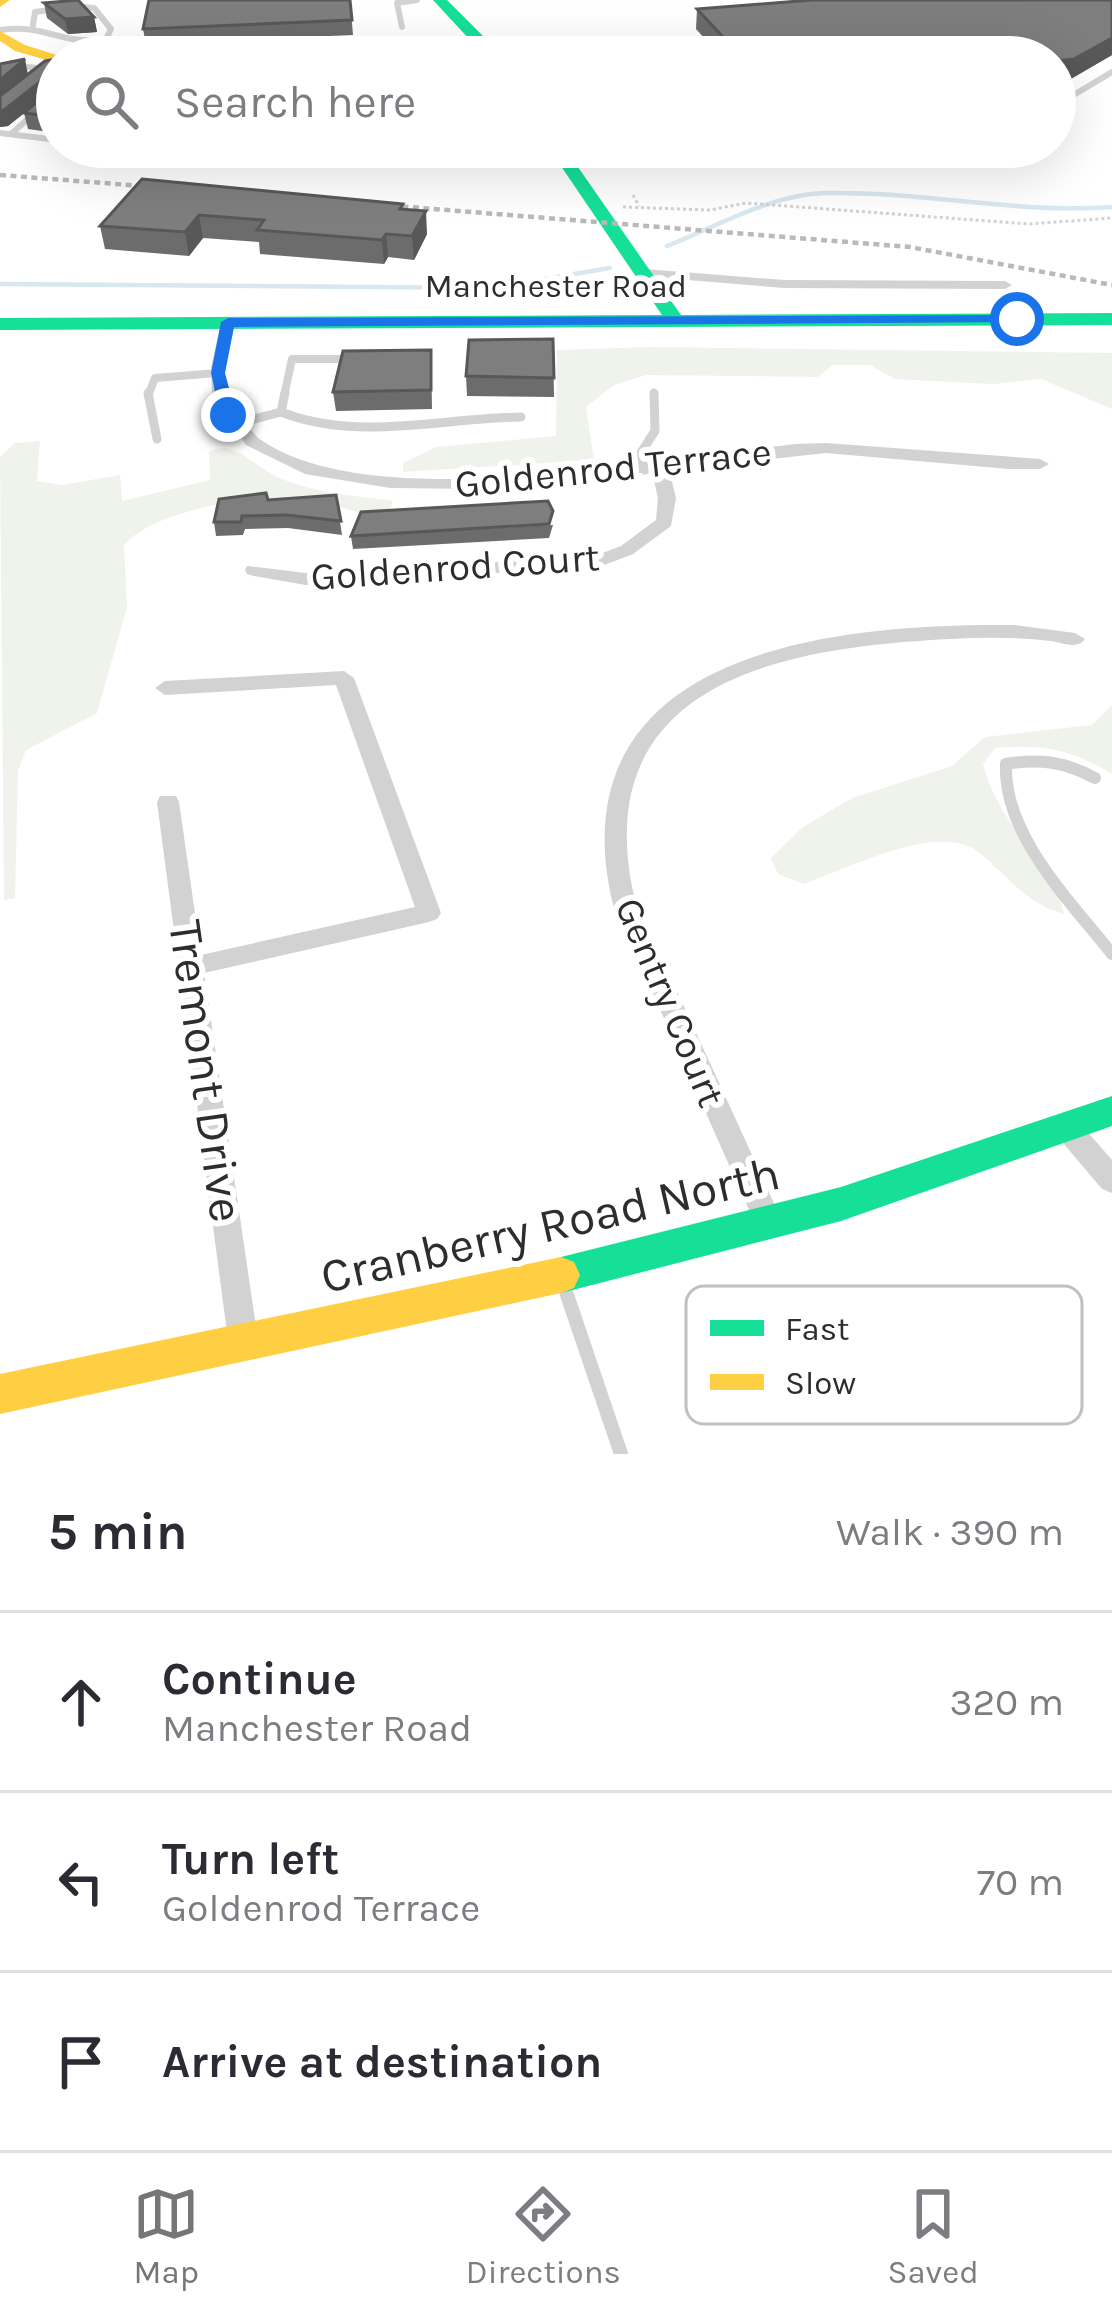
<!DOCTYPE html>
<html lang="en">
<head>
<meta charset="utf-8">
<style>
	:root { --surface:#fff; --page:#f7f7f7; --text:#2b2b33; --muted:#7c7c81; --line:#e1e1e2; --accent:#767676 }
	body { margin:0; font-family:Karla,sans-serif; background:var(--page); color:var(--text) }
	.stop { position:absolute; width:36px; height:36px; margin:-27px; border:9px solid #1a73e8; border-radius:50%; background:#fff }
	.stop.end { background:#1a73e8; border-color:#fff; box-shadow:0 3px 12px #0008 }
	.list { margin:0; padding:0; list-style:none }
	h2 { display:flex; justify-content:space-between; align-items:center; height:156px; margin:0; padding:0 48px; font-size:51px }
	h2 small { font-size:39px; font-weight:400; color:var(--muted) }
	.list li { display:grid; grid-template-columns:78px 1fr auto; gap:36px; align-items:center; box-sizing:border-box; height:180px; padding:0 48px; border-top:3px solid var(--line) }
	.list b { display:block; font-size:45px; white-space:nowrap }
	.list p { margin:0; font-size:39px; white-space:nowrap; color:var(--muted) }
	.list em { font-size:39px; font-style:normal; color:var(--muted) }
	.icon { flex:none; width:66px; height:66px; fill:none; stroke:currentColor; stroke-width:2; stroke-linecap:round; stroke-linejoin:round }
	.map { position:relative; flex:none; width:1112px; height:1454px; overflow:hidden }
	.search { position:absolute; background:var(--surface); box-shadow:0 12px 48px #0002; left:36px; right:36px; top:36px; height:132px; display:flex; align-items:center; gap:30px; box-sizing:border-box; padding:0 42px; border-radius:66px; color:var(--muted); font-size:45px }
	.sheet { height:696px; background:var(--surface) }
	nav { display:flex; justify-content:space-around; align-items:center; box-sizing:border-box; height:168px; border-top:3px solid var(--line); background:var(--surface); font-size:33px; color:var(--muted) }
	nav a { display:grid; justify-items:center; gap:6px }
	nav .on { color:var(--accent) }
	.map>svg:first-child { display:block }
	.green { fill:#f0f3eb }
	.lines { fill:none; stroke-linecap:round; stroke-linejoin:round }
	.stream { stroke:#d8e7f0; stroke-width:4.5 }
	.path { stroke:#d2d2d2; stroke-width:3; stroke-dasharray:3 3; stroke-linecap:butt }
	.lane-far4 { stroke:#d2d2d2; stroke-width:6 }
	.lane-far3 { stroke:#d2d2d2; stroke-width:8 }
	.lane-far2 { stroke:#d2d2d2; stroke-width:9 }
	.lane-far1 { stroke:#d2d2d2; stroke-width:12 }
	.lane { stroke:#d2d2d2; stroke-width:14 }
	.street { fill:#d2d2d2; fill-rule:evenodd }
	.fast { fill:#16e098; fill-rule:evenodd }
	.slow { fill:#ffcf43; fill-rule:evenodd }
	.rail { stroke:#b9b9b9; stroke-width:4.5; stroke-dasharray:6 4.5; stroke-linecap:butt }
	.wall { fill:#6c6c6c }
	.shaded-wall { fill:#585858 }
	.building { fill:#7e7e7e; stroke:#585858; stroke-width:3 }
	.route { fill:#1a73e8 }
	.labels { text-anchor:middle; stroke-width:12; stroke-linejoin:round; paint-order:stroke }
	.far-street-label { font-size:33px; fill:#2d2d2d; stroke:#fff }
	.street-label { font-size:39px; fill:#2d2d2d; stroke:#fff }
	.near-street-label { font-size:48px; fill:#2d2d2d; stroke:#fff }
	.key { fill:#fff; stroke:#c0c0c0; stroke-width:3 }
	.key-label { font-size:33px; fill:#2d2d2d }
</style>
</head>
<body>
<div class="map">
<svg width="1112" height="1454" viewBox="0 0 1112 1454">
	<rect width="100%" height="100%" fill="#fff"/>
	<g class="green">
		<path d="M 651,347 L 1112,353 L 1112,409 L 1041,379 L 993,384 L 894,379 L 870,365 L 833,365 L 818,377 L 646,375 L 614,385 L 586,407 L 594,460 L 403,472 L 403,463 L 436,447 L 556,436 L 557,350 Z"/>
		<path d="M 40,441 L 37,481 L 62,485 L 120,475 L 122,501 L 210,480 L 209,452 C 234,437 257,470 282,479 C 316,493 357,496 393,501 L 389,514 C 362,519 343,505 317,501 C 267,492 157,507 124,545 L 127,607 L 97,713 L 26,750 L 18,771 L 15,898 L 4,900 L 0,457 L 15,443 Z"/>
		<path d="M 1112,705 L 1112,774 C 1072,749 1042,744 995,748 L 983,764 C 997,823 1057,871 1064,914 C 1028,905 1008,877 981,854 C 939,819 850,869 803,884 L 778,874 L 771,858 L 803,827 L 852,798 L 952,766 L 985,737 L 1092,725 Z"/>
	</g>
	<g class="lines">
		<g class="stream">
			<path d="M 667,246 C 716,227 772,194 825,193 C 921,191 1015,214 1112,207"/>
			<path d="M 0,284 L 491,288 L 610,268"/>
		</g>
		<g class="path">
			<path d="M 633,195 L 639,206"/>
			<path d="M 623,207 L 710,210 L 746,203 L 1029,224 L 1112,218"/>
		</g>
		<g class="lane-far4">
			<path d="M 33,25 L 35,12 L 56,9"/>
			<path d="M 402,27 L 397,3 L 417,0"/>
			<path d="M 0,30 C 46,23 60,46 106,39 L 111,29 L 94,8 L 74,6"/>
			<path d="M 0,73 L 17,66 L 57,70"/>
			<path d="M 1055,126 L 1067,99 L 1112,72"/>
			<path d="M 0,133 L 57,140"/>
			<path d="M 11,134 L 57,93"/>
			<path d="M 261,147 C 313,175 390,155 446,149"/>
			<path d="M 568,165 L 745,147"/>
		</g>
		<g class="lane-far3">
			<path d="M 148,396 L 155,378 L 218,373"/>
			<path d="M 284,396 L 292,359 L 356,359"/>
		</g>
		<g class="lane-far2">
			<path d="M 148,393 L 157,439"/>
			<path d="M 281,412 C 358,442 441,418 521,417"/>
			<path d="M 236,424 L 281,412 L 285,393"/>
			<path d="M 645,470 L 640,454 L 655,431 L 654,393"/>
		</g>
		<path class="lane-far1" d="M 1095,778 C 1065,762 1040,758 1006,764 C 1003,835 1071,902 1112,954"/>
		<path class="lane" d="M 563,1283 L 621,1454"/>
		<g class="street">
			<path d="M 644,269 L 784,280 L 1005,281 L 1012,285 L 1005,289 L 784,288 L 639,276 L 637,273 Z"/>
			<path d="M 228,319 L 235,323 C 231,344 219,374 229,395 C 235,408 250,432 261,440 C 372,517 663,459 795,444 L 826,443 L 1040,459 L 1049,464 L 1040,469 L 1009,469 L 826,453 L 669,470 L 676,498 L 671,526 L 633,554 L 602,566 L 306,585 L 254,576 L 247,574 L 245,570 L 247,566 L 306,573 L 592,557 L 621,546 L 656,520 L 658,498 L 652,472 L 480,489 L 390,488 L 305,474 L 246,445 L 212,394 L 211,367 L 221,323 Z"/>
			<path d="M 1014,625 L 1075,633 L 1085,639 C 1083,641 1081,644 1078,644 C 1071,647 1059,642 1051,641 C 1018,637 984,637 951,639 C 788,647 586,679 634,896 C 642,929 665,965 679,996 C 714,1071 748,1146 782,1221 L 778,1230 L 768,1234 L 758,1230 C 723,1152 689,1074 654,996 C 640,965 618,929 611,896 C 559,649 838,623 1014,625 Z"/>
			<path d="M 344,671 L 354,678 L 441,913 L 437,919 L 429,922 L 204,973 L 258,1340 L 254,1350 L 243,1355 L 232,1350 L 228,1340 L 157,802 L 160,796 L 176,796 L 179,802 L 201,955 L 415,907 L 336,685 L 165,695 L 155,688 L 165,681 Z"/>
			<path d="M 1068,1117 L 1078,1121 L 1112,1160 L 1112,1193 L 1102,1189 L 1058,1137 L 1054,1129 L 1058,1121 Z"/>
		</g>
		<g class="fast">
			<path d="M 433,0 L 447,0 L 488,41 L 494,55 L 484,55 L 478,49 L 315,57 L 322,53 L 471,41 Z"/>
			<path d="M 548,147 L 564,147 L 681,315 L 1112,313 L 1112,325 L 0,330 L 0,318 L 662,315 Z"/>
			<path d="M 1112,1096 L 1112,1126 L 841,1221 L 561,1293 L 548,1288 L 542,1275 L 548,1262 L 561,1257 L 841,1187 Z"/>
		</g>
		<g class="slow">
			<path d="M 0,0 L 10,0 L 0,7 Z"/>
			<path d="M 0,31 L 25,45 L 63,57 L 57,57 L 57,63 L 15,51 L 0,41 Z"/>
			<path d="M 561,1257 L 574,1262 L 580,1275 L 574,1288 L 561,1293 L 0,1414 L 0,1374 Z"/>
		</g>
		<g class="rail">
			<path d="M 0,175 L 168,188"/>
			<path d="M 371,204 L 910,247 L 1112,285"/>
		</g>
	</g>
	<g class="wall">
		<path d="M 350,0 L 353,35 L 146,44 L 143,29 Z"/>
		<path d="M 1112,0 L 1112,55 L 1069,80 L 1055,81 L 1055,57 L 668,57 L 668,42 L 705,39 L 696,29 L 697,9 Z"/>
		<path d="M 44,3 L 94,17 L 97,32 L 68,34 L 47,18 Z"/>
		<path d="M 57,59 L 57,133 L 28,129 L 24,113 L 8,126 L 0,127 L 0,64 L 28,75 Z"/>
		<path d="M 142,179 L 404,209 L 427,234 L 414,260 L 388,257 L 384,264 L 260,254 L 259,242 L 203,238 L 189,256 L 105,249 L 100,226 Z"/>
		<path d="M 553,339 L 554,397 L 467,396 L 466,376 Z"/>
		<path d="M 431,350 L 432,409 L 336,411 L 333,392 Z"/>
		<path d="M 336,495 L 342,535 L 288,528 L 245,529 L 243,535 L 216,536 L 214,522 L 268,500 Z"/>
		<path d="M 553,525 L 549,538 L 353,549 L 351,536 Z"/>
	</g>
	<g class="shaded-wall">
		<path d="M 94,17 L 97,32 L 68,34 L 65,19 Z"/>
		<path d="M 1112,38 L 1112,55 L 1069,80 L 1055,81 L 1055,61 Z"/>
		<path d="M 25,59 L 28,75 L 0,99 L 0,80 Z"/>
		<path d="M 55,70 L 57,87 L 8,126 L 0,127 L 0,111 Z"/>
		<path d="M 426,211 L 427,234 L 414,260 L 412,236 Z"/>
		<path d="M 199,215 L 203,238 L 189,256 L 185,232 Z"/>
		<path d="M 386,234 L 388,257 L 384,264 L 382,240 Z"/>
	</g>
	<g class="building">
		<path d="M 78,0 L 94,17 L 65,19 L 44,3 Z"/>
		<path d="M 149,0 L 350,0 L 352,20 L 143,29 Z"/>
		<path d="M 812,0 L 1112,0 L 1112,38 L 1074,59 L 1055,61 L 1055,57 L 681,57 L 668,42 L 723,37 L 697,9 Z"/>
		<path d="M 25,59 L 0,80 L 0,64 Z"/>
		<path d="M 57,59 L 57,76 L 55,70 L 4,110 L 0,111 L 0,96 L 45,61 Z"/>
		<path d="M 57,84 L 57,120 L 55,117 L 24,113 Z"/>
		<path d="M 142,179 L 403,204 L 400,209 L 426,211 L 412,236 L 386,234 L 382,240 L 257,230 L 264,220 L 199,215 L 185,232 L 100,226 Z"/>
		<path d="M 553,339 L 554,378 L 466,376 L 469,340 Z"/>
		<path d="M 431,350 L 431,390 L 333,392 L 343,351 Z"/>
		<path d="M 266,493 L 268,500 L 336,495 L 341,521 L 286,515 L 242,516 L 241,522 L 214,522 L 219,499 Z"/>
		<path d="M 548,501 L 553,511 L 549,524 L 351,536 L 361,512 Z"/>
	</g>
	<path class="route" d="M 1017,315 L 1022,322 L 234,327 L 225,373 L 236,415 L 228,419 L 220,415 L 211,373 L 221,322 L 228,318 Z"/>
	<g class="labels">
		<g class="far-street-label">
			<text x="556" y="297">Manchester Road</text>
		</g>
		<g class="street-label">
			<text transform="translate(613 467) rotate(-6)" y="14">Goldenrod Terrace</text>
			<text transform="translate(455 566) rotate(-4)" y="14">Goldenrod Court</text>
			<text transform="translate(671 1002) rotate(67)" y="14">Gentry Court</text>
		</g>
		<g class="near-street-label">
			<text transform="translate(207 1071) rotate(82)" y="17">Tremont Drive</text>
			<text transform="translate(550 1224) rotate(-13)" y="17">Cranberry Road North</text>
		</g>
	</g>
	<rect x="686" y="1286" width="396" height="138" rx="18" class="key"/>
	<rect x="710" y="1320" width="54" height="16" fill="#16e098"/>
	<rect x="710" y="1374" width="54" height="16" fill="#ffcf43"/>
	<g class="key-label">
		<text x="785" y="1340">Fast</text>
		<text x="785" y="1394">Slow</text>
	</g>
</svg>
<div class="stop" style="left:1017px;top:319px"></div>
<div class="stop end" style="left:228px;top:415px"></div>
<div class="search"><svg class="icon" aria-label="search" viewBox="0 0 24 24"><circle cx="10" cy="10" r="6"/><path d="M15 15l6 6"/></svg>Search here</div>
</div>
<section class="sheet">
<h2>5 min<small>Walk · 390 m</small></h2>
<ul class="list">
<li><svg class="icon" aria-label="ahead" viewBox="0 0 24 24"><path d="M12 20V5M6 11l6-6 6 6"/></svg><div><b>Continue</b><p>Manchester Road</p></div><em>320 m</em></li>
<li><svg class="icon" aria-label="left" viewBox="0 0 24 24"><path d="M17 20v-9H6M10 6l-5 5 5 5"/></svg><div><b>Turn left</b><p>Goldenrod Terrace</p></div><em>70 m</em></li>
<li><svg class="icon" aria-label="arrive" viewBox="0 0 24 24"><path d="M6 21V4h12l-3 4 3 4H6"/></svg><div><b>Arrive at destination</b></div></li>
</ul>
</section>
<nav>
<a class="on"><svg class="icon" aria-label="map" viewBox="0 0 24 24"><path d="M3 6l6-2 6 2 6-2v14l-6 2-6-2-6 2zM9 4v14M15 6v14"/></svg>Map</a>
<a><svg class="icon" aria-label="directions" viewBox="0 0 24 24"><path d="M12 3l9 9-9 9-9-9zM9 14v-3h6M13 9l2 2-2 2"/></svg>Directions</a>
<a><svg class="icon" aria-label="saved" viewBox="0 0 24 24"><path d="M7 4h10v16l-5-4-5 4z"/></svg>Saved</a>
</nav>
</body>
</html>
